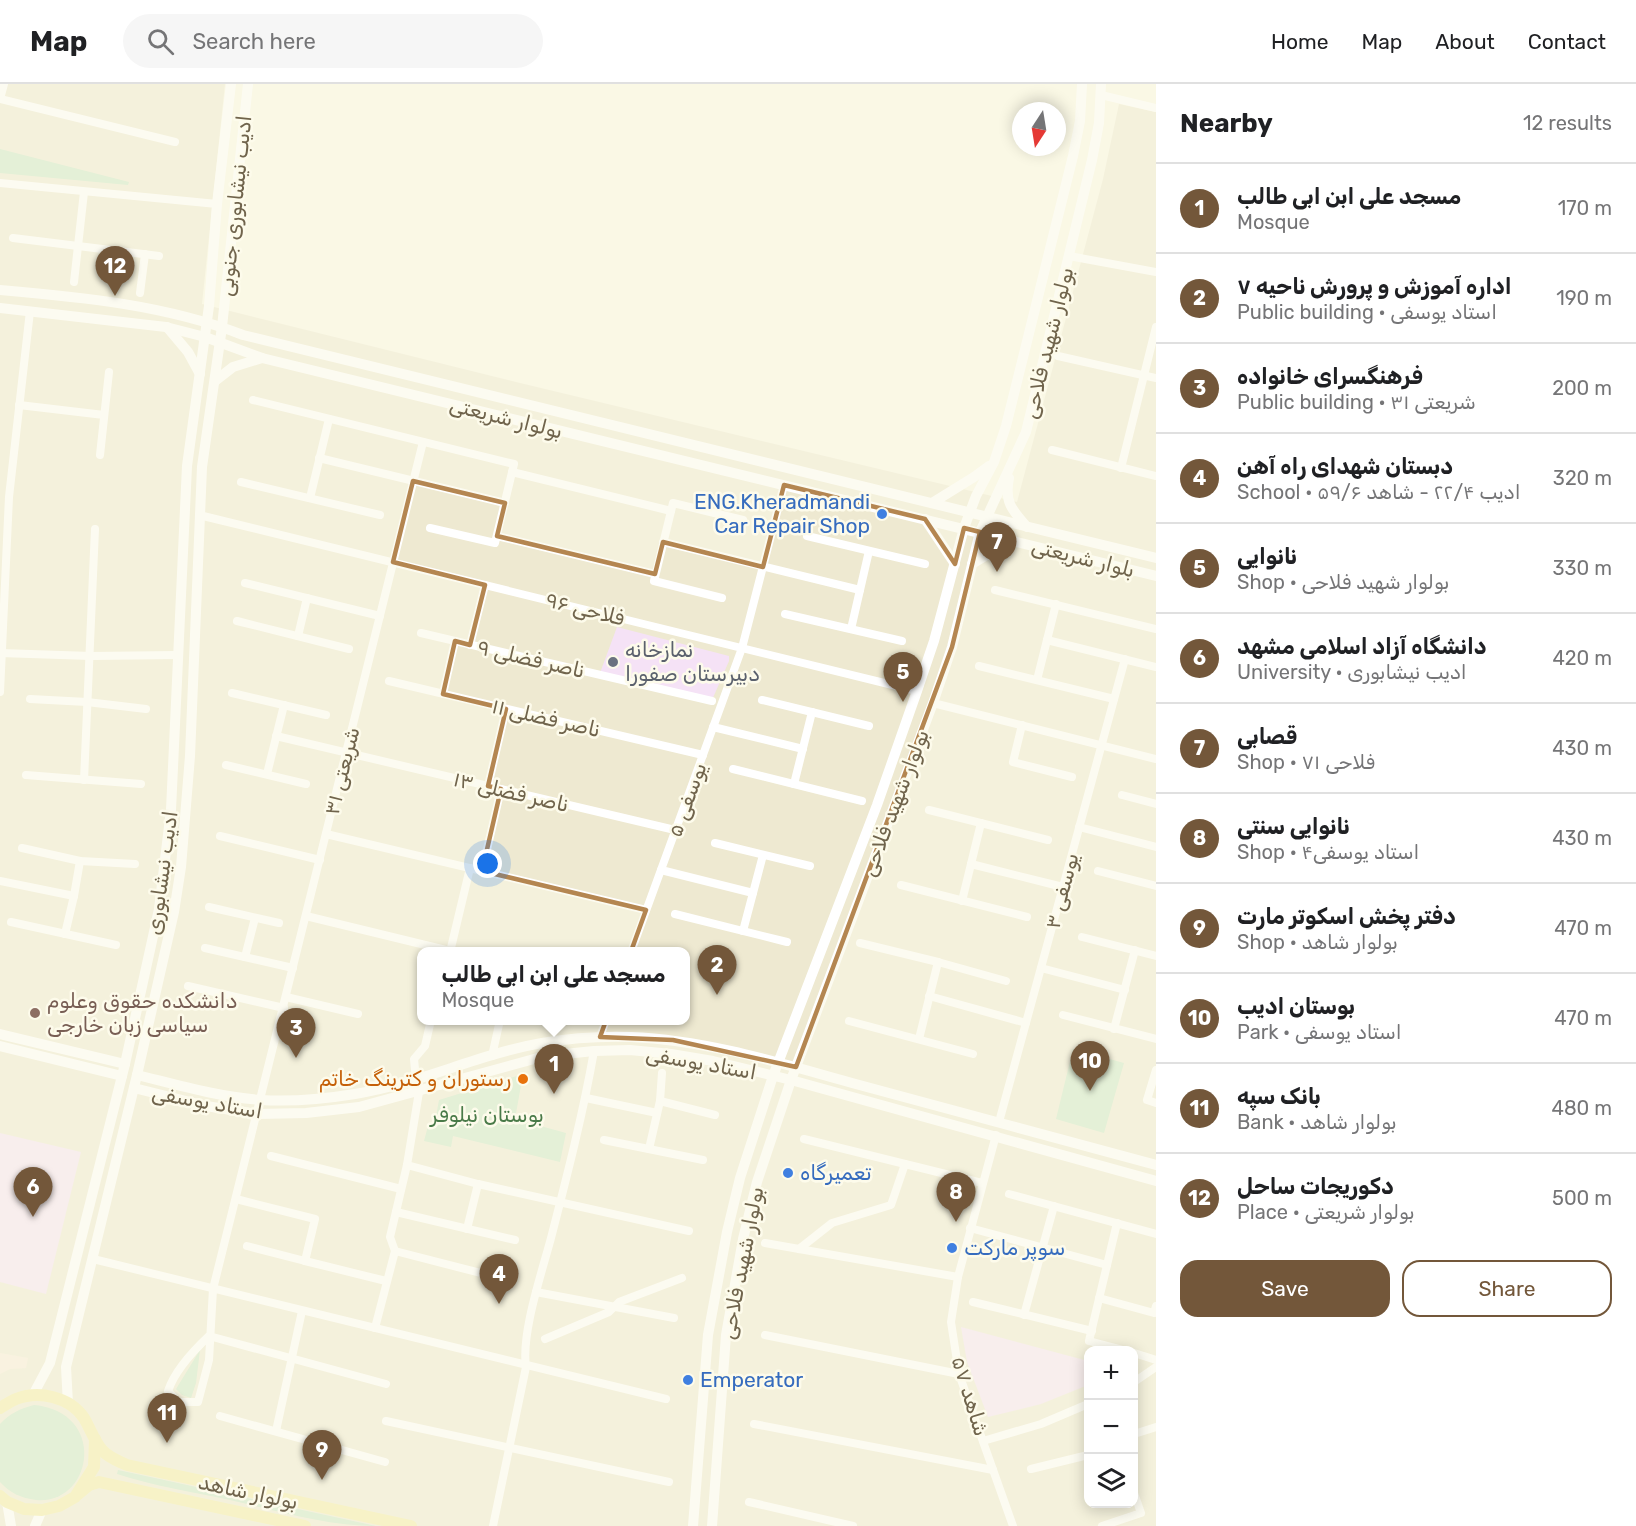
<!DOCTYPE html>
<html lang="en">
<head>
<meta charset="utf-8">
<style>
	:root { --surface:#fff; --page:#f6f6f6; --text:#202124; --muted:#757577; --line:#e0e0e0; --accent:#73573a }
	body { margin:0; font-family:Rubik,Cairo,sans-serif; background:var(--page); color:var(--text) }
	.controls { position:absolute; right:18px; bottom:18px; display:grid; overflow:hidden; border-radius:12px; box-shadow:0 3px 15px #0003 }
	.controls button { width:54px; height:54px; display:grid; place-items:center; padding:0; border:0; border-bottom:2px solid var(--line); background:var(--surface); color:var(--text); font:30px sans-serif }
	.compass { position:absolute; left:1012px; top:18px; width:54px; height:54px; border-radius:50%; background:var(--surface); box-shadow:0 3px 15px #0003; rotate:192deg }
	.you { position:absolute; left:488px; top:780px; width:21px; height:21px; margin:-15px; border:4px solid #fff; border-radius:50%; background:#1a73e8; box-shadow:0 0 0 9px #1a73e833 }
	.badge { display:grid; place-items:center; width:39px; height:39px; border-radius:50%; background:var(--accent); color:#fff; font-size:20px; font-weight:700 }
	.pin { position:absolute; translate:-50% -50px; filter:drop-shadow(0 2px 3px #0008) }
	.pin::after { content:''; position:absolute; top:32px; width:21px; height:18px; background:inherit; clip-path:polygon(0 0,100% 0,50% 100%) }
	.popup { position:absolute; left:417px; top:863px; width:273px; height:78px; box-sizing:border-box; display:grid; place-content:center; border-radius:12px; background:var(--surface); filter:drop-shadow(0 2px 4px #0005); font-size:20px; white-space:nowrap; color:var(--muted) }
	.popup b { font-size:22px; color:var(--text) }
	.popup::after { content:''; position:absolute; left:50%; top:100%; margin-left:-12px; border:12px solid transparent; border-top-color:var(--surface) }
	.list { margin:0; padding:0; list-style:none }
	h2 { display:flex; justify-content:space-between; align-items:center; height:78px; margin:0; padding:0 24px; font-size:26px }
	h2 small { font-size:20px; font-weight:400; color:var(--muted) }
	.list li { display:grid; grid-template-columns:39px 1fr auto; gap:18px; align-items:center; box-sizing:border-box; height:90px; padding:0 24px; border-top:2px solid var(--line) }
	.list b { display:block; font-size:22px; white-space:nowrap }
	.list p { margin:0; font-size:20px; white-space:nowrap; color:var(--muted) }
	.list em { font-size:20px; font-style:normal; color:var(--muted) }
	.actions { display:flex; gap:12px; padding:18px 24px }
	.actions a { flex:1; padding:14px 0; border:2px solid var(--accent); border-radius:18px; text-align:center; font-size:21px; color:var(--accent) }
	.actions .main { background:var(--accent); color:#fff }
	.icon { flex:none; width:33px; height:33px; fill:none; stroke:currentColor; stroke-width:2; stroke-linecap:round; stroke-linejoin:round }
	.map { position:relative; flex:none; width:1156px; height:1442px; overflow:hidden }
	header { display:flex; align-items:center; gap:36px; box-sizing:border-box; height:84px; padding:0 30px; background:var(--surface); border-bottom:2px solid var(--line) }
	header strong { font-size:28px }
	nav { display:flex; gap:33px; margin-inline-start:auto; font-size:21px }
	.search { width:420px; height:54px; background:var(--page); display:flex; align-items:center; gap:15px; box-sizing:border-box; padding:0 21px; border-radius:33px; color:var(--muted); font-size:22px }
	main { display:flex }
	aside { flex:1; background:var(--surface) }
	.map>svg:first-child { display:block }
	.residential { fill:#eee9d1; fill-rule:evenodd }
	.commercial { fill:#f9ecd9 }
	.education { fill:#f5e2f6 }
	.green { fill:#c9e6c5 }
	.lines { fill:none; stroke-linecap:round; stroke-linejoin:round }
	.street { stroke:#fff; stroke-width:8 }
	.secondary { stroke:#fff; stroke-width:10 }
	.primary { stroke:#f3eca3; stroke-width:12 }
	.marked { fill:none; stroke:#b48651; stroke-width:4.5; stroke-linejoin:round }
	.shop-dot { fill:#3f7fe0; stroke:#fdfbeb; stroke-width:2 }
	.worship-dot { fill:#6b7280; stroke:#fdfbeb; stroke-width:2 }
	.education-dot { fill:#8d6e63; stroke:#fdfbeb; stroke-width:2 }
	.food-dot { fill:#e8710a; stroke:#fdfbeb; stroke-width:2 }
	.labels { text-anchor:middle; stroke-width:5; stroke-linejoin:round; paint-order:stroke }
	.street-label { font-size:21px; fill:#70644c; stroke:#fdfbeb }
	.shop-label { font-size:21px; fill:#366cbe; stroke:#fdfbeb; text-anchor:start }
	.worship-label { font-size:21px; fill:#5b616d; stroke:#fdfbeb; text-anchor:start }
	.education-label { font-size:21px; fill:#785e54; stroke:#fdfbeb; text-anchor:start }
	.food-label { font-size:21px; fill:#c56008; stroke:#fdfbeb; text-anchor:end }
	.park-label { font-size:21px; fill:#497a48; stroke:#fdfbeb }
</style>
</head>
<body>
<header>
<strong>Map</strong>
<div class="search"><svg class="icon" aria-label="search" viewBox="0 0 24 24"><circle cx="10" cy="10" r="6"/><path d="M15 15l6 6"/></svg>Search here</div>
<nav><a>Home</a><a>Map</a><a>About</a><a>Contact</a></nav>
</header>
<main>
<div class="map">
<svg width="1156" height="1442" viewBox="0 0 1156 1442">
	<rect width="100%" height="100%" fill="#faf8e5"/>
	<path class="residential" d="M 0,0 L 225,0 L 202,220 L 516,298 L 1017,418 L 1103,95 L 1119,20 L 1156,28 L 1156,1442 L 0,1442 ZM 422,868 L 686,868 L 686,936 L 422,936 ZM 1088,1266 L 1134,1266 L 1134,1420 L 1088,1420 Z"/>
	<path class="commercial" d="M 0,1269 L 28,1274 L 26,1284 L 10,1285 L 0,1290 Z"/>
	<g class="education">
		<path d="M 617,543 L 729,572 L 729,577 L 712,616 L 600,589 Z"/>
		<path d="M 0,1049 L 81,1068 L 46,1210 L 0,1198 Z"/>
		<path d="M 961,1243 L 1088,1277 L 1088,1301 L 1041,1320 L 988,1333 L 967,1278 Z"/>
	</g>
	<g class="green">
		<path d="M 0,65 L 129,98 L 128,101 L 0,89 Z"/>
		<path d="M 1073,965 L 1124,979 L 1104,1049 L 1056,1035 Z"/>
		<path d="M 523,990 L 515,1035 L 566,1049 L 560,1078 L 453,1052 L 451,1063 L 424,1057 L 428,1042 L 434,1043 L 439,1016 Z"/>
		<path d="M 200,1266 L 196,1299 L 191,1314 L 182,1311 L 176,1305 Z"/>
		<path d="M 34,1321 C 108,1328 93,1421 36,1416 C 21,1414 10,1409 0,1398 L 0,1340 C 10,1329 20,1325 34,1321 Z"/>
		<path d="M 118,1386 L 376,1442 C 327,1442 278,1427 230,1416 C 193,1408 154,1402 117,1390 Z"/>
	</g>
	<g class="lines">
		<g class="street">
			<path d="M 1101,11 L 1156,24"/>
			<path d="M 0,15 L 175,58"/>
			<path d="M 0,15 L 4,0"/>
			<path d="M 0,99 L 217,120"/>
			<path d="M 13,154 L 159,172"/>
			<path d="M 1069,172 L 1156,188"/>
			<path d="M 74,198 L 84,108"/>
			<path d="M 140,209 L 145,170"/>
			<path d="M 1058,272 L 1156,294"/>
			<path d="M 253,316 L 514,380 L 495,459 L 430,444"/>
			<path d="M 19,321 L 104,331"/>
			<path d="M 1052,366 L 1156,392"/>
			<path d="M 100,371 L 109,288"/>
			<path d="M 319,374 L 505,419"/>
			<path d="M 1121,384 L 1156,243"/>
			<path d="M 512,388 L 671,427"/>
			<path d="M 241,398 L 380,431"/>
			<path d="M 310,414 L 329,335"/>
			<path d="M 199,431 L 917,607"/>
			<path d="M 497,452 L 655,490"/>
			<path d="M 807,452 L 925,480"/>
			<path d="M 663,458 L 860,506"/>
			<path d="M 245,499 L 380,532"/>
			<path d="M 995,506 L 1156,545"/>
			<path d="M 722,514 L 654,497 L 673,419 L 743,436"/>
			<path d="M 785,530 L 902,557"/>
			<path d="M 237,537 L 349,565"/>
			<path d="M 851,545 L 869,467"/>
			<path d="M 421,549 L 712,617"/>
			<path d="M 298,552 L 307,514"/>
			<path d="M 1047,556 L 1156,583"/>
			<path d="M 470,561 L 485,501"/>
			<path d="M 0,569 L 91,572 L 178,571"/>
			<path d="M 979,582 L 1114,615"/>
			<path d="M 1037,596 L 1056,520"/>
			<path d="M 389,597 L 703,671"/>
			<path d="M 0,608 L 9,413 L 30,227"/>
			<path d="M 232,609 L 326,631"/>
			<path d="M 443,610 L 455,557"/>
			<path d="M 30,615 L 87,618 L 146,625"/>
			<path d="M 762,616 L 869,642"/>
			<path d="M 933,619 L 1156,675"/>
			<path d="M 1022,641 L 1013,678 L 1072,693"/>
			<path d="M 713,643 L 803,665"/>
			<path d="M 276,652 L 675,746"/>
			<path d="M 226,681 L 306,700"/>
			<path d="M 733,685 L 862,717"/>
			<path d="M 267,690 L 284,621"/>
			<path d="M 26,691 L 141,700"/>
			<path d="M 84,696 L 95,445"/>
			<path d="M 794,700 L 812,628"/>
			<path d="M 488,702 L 506,625"/>
			<path d="M 1122,711 L 1156,720"/>
			<path d="M 929,726 L 1048,756"/>
			<path d="M 1079,743 L 1156,763"/>
			<path d="M 326,750 L 646,826"/>
			<path d="M 220,752 L 320,776"/>
			<path d="M 715,759 L 810,782"/>
			<path d="M 22,764 L 80,777 L 135,780"/>
			<path d="M 971,780 L 1063,803"/>
			<path d="M 661,786 L 753,809"/>
			<path d="M 482,787 L 501,705"/>
			<path d="M 1098,787 L 1156,802"/>
			<path d="M 0,797 L 74,812 L 65,850"/>
			<path d="M 901,801 L 1027,833"/>
			<path d="M 74,812 L 80,777"/>
			<path d="M 962,817 L 981,739"/>
			<path d="M 209,823 L 279,839"/>
			<path d="M 675,830 L 787,858"/>
			<path d="M 306,832 L 454,868"/>
			<path d="M 11,838 L 116,861"/>
			<path d="M 743,847 L 763,771"/>
			<path d="M 1082,853 L 1156,872"/>
			<path d="M 860,859 L 938,878 L 1006,897"/>
			<path d="M 205,864 L 293,884"/>
			<path d="M 450,868 L 470,784"/>
			<path d="M 631,868 L 742,564 L 784,401"/>
			<path d="M 245,873 L 255,834"/>
			<path d="M 1041,884 L 1125,906"/>
			<path d="M 188,902 L 284,924"/>
			<path d="M 929,912 L 1026,939"/>
			<path d="M 286,913 L 358,930"/>
			<path d="M 1063,931 L 1156,955"/>
			<path d="M 849,937 L 973,970"/>
			<path d="M 1114,945 L 1135,866"/>
			<path d="M 600,953 L 606,936"/>
			<path d="M 919,955 L 938,878"/>
			<path d="M 492,972 L 500,936"/>
			<path d="M 1156,986 L 1147,1016 L 1156,1019"/>
			<path d="M 416,996 L 414,975 L 425,962 L 431,936"/>
			<path d="M 586,1014 L 657,1029"/>
			<path d="M 660,1017 L 715,1031"/>
			<path d="M 999,1038 L 1125,575"/>
			<path d="M 996,1051 L 958,1193 L 951,1238 L 959,1290 L 1013,1442"/>
			<path d="M 804,1055 L 982,1099"/>
			<path d="M 604,1056 L 703,1076"/>
			<path d="M 649,1065 L 660,1017 L 662,989"/>
			<path d="M 271,1072 L 401,1105"/>
			<path d="M 407,1081 L 478,1100 L 689,1147"/>
			<path d="M 1009,1110 L 1156,1150"/>
			<path d="M 236,1115 L 315,1135 L 305,1177 L 386,1197"/>
			<path d="M 396,1128 L 515,1156"/>
			<path d="M 1117,1139 L 1089,1257 L 1123,1266"/>
			<path d="M 970,1144 L 1107,1181"/>
			<path d="M 467,1145 L 478,1100"/>
			<path d="M 765,1159 L 958,1193"/>
			<path d="M 247,1162 L 305,1177"/>
			<path d="M 799,1165 L 832,1139 L 891,1121 L 905,1080"/>
			<path d="M 395,1167 L 504,1195"/>
			<path d="M 93,1175 L 666,1315"/>
			<path d="M 536,1208 L 674,1234"/>
			<path d="M 1099,1214 L 1154,1229 L 1156,1222"/>
			<path d="M 973,1218 L 1092,1247"/>
			<path d="M 1024,1231 L 1054,1122"/>
			<path d="M 375,1244 L 395,1167 L 390,1153 L 407,1081 L 419,1008"/>
			<path d="M 765,1251 L 959,1290"/>
			<path d="M 545,1255 L 609,1228 L 619,1218 L 682,1194"/>
			<path d="M 1134,1269 L 1156,1276"/>
			<path d="M 1134,1298 L 1156,1283"/>
			<path d="M 386,1300 L 209,1252 C 193,1267 175,1286 168,1307 L 178,1318 L 198,1318 L 209,1276 L 213,1205 L 423,358"/>
			<path d="M 220,1332 L 385,1378"/>
			<path d="M 386,1337 L 669,1398"/>
			<path d="M 754,1340 L 993,1386"/>
			<path d="M 276,1347 L 302,1227"/>
			<path d="M 1134,1350 L 1156,1343"/>
			<path d="M 983,1357 L 1041,1340 L 1088,1320"/>
			<path d="M 1031,1385 L 1088,1371"/>
			<path d="M 749,1418 L 853,1442"/>
			<path d="M 493,1442 L 526,1283 C 521,1249 542,1188 551,1154 C 567,1092 583,1030 594,967"/>
			<path d="M 1102,1442 L 1141,1429 L 1134,1409"/>
		</g>
		<g class="secondary">
			<path d="M 0,206 C 81,213 166,221 243,251 L 1156,474"/>
			<path d="M 0,224 L 166,243 L 205,253 L 262,274 L 1156,492"/>
			<path d="M 167,243 L 188,268 L 200,290"/>
			<path d="M 215,297 L 233,283 L 262,274"/>
			<path d="M 1009,394 C 1004,418 1012,426 1027,443"/>
			<path d="M 932,419 L 974,393 L 989,382"/>
			<path d="M 925,435 L 955,480"/>
			<path d="M 972,480 L 1011,456"/>
			<path d="M 0,950 L 125,980"/>
			<path d="M 0,962 L 122,992"/>
			<path d="M 137,991 C 178,1001 219,1013 261,1016 C 292,1018 324,1015 355,1010 C 419,1000 478,970 542,959 C 571,954 602,952 631,953 C 706,956 780,979 852,999 C 953,1026 1055,1054 1156,1081"/>
			<path d="M 134,1004 L 206,1022 L 257,1030 L 306,1029 L 359,1023 L 545,972 L 594,967 L 630,966 L 671,970 L 713,977 L 791,996 L 1156,1097"/>
			<path d="M 33,1311 L 50,1279 L 125,980 L 159,825 L 171,726 L 187,382 L 209,222 L 217,120 L 231,0"/>
			<path d="M 68,1320 L 66,1283 L 137,991 L 174,828 L 181,783 L 190,672 L 202,383 L 222,243 L 248,0"/>
			<path d="M 7,1418 L 11,1442"/>
			<path d="M 35,1442 L 42,1426"/>
			<path d="M 693,1442 L 708,1251 L 727,1148 L 740,1094 L 773,992 L 877,721 L 917,607 L 934,557 L 964,444 L 976,412 L 994,378 L 1006,342 L 1073,72 L 1080,37 L 1082,0"/>
			<path d="M 712,1442 L 726,1251 L 743,1155 L 757,1098 L 791,996 L 933,619 L 952,563 L 980,448 L 1026,348 L 1092,76 L 1099,39 L 1101,0"/>
		</g>
		<g class="primary">
			<path d="M 0,1324 C 5,1321 11,1317 16,1315 C 39,1306 70,1313 84,1334 C 90,1344 95,1359 103,1367 C 109,1374 119,1377 127,1381 L 411,1442"/>
			<path d="M 78,1410 L 89,1401 L 99,1398 L 305,1442"/>
			<path d="M 0,1412 L 7,1418 L 24,1425 L 42,1426 L 59,1422 L 75,1413 L 94,1383 L 95,1355"/>
		</g>
	</g>
	<path d="M0 0H1156V1442H0ZM 413,397 L 505,419 L 497,452 L 655,490 L 663,458 L 763,483 L 784,401 L 925,435 L 955,480 L 964,444 L 980,448 L 952,563 L 796,983 L 673,956 L 600,953 L 646,826 L 482,787 L 501,705 L 488,702 L 506,625 L 443,610 L 455,557 L 470,561 L 485,501 L 393,478 Z" fill="#faf8e5" fill-opacity=".55" fill-rule="evenodd"/>
	<path class="marked" d="M 413,397 L 505,419 L 497,452 L 655,490 L 663,458 L 763,483 L 784,401 L 925,435 L 955,480 L 964,444 L 980,448 L 952,563 L 796,983 L 673,956 L 600,953 L 646,826 L 482,787 L 501,705 L 488,702 L 506,625 L 443,610 L 455,557 L 470,561 L 485,501 L 393,478 Z"/>
	<g class="shop-dot">
		<circle cx="882" cy="430" r="6"/>
		<circle cx="788" cy="1089" r="6"/>
		<circle cx="952" cy="1164" r="6"/>
		<circle cx="688" cy="1296" r="6"/>
	</g>
	<circle class="worship-dot" cx="613" cy="578" r="6"/>
	<circle class="education-dot" cx="35" cy="929" r="6"/>
	<circle class="food-dot" cx="523" cy="995" r="6"/>
	<g class="labels">
		<g class="street-label">
			<text transform="translate(235 122) rotate(-84)" y="7">ادیب نیشابوری جنوبی</text>
			<text transform="translate(1048 259) rotate(-76)" y="7">بولوار شهید فلاحی</text>
			<text transform="translate(506 334) rotate(14)" y="7">بولوار شریعتی</text>
			<text transform="translate(1083 474) rotate(14)" y="7">بلوار شریعتی</text>
			<text transform="translate(585 525) rotate(14)" y="7">فلاحی ۹۶</text>
			<text transform="translate(531 575) rotate(13)" y="7">ناصر فضلی ۹</text>
			<text transform="translate(546 634) rotate(13)" y="7">ناصر فضلی ۱۱</text>
			<text transform="translate(342 687) rotate(-76)" y="7">شریعتی ۳۱</text>
			<text transform="translate(511 708) rotate(13)" y="7">ناصر فضلی ۱۳</text>
			<text transform="translate(687 716) rotate(-70)" y="7">یوسفی ۵</text>
			<text transform="translate(895 719) rotate(-69)" y="7">بولوار شهید فلاحی</text>
			<text transform="translate(162 789) rotate(-82)" y="7">ادیب نیشابوری</text>
			<text transform="translate(1062 807) rotate(-75)" y="7">یوسفی ۳</text>
			<text transform="translate(701 979) rotate(10)" y="7">استاد یوسفی</text>
			<text transform="translate(207 1018) rotate(10)" y="7">استاد یوسفی</text>
			<text transform="translate(742 1179) rotate(-79)" y="7">بولوار شهید فلاحی</text>
			<text transform="translate(970 1312) rotate(73)" y="7">شاهد ۵۷</text>
			<text transform="translate(248 1408) rotate(12)" y="7">بولوار شاهد</text>
		</g>
		<g class="shop-label">
			<text x="870" y="425" text-anchor="end">ENG.Kheradmandi<tspan x="870" dy="24">Car Repair Shop</tspan></text>
			<text x="800" y="1096">تعمیرگاه</text>
			<text x="964" y="1171">سوپر مارکت</text>
			<text x="700" y="1303">Emperator</text>
		</g>
		<g class="worship-label">
			<text x="625" y="573">نمازخانه<tspan x="625" dy="24">دبیرستان صفورا</tspan></text>
		</g>
		<g class="education-label">
			<text x="47" y="924">دانشکده حقوق وعلوم<tspan x="47" dy="24">سیاسی زبان خارجی</tspan></text>
		</g>
		<g class="food-label">
			<text x="511" y="1002">رستوران و کترینگ خاتم</text>
		</g>
		<g class="park-label">
			<text x="487" y="1038">بوستان نیلوفر</text>
		</g>
	</g>
</svg>
<div class="controls">
<button>+</button>
<button>−</button>
<button><svg class="icon" aria-label="layers" viewBox="0 0 24 24"><path d="M12 4l9 5-9 5-9-5zM3 14l9 5 9-5"/></svg></button>
</div>
<svg class="compass" viewBox="-18 -18 36 36"><path d="M0-13l5 13h-10z" fill="#e53935"/><path d="M0 13l5-13h-10z" fill="#757577"/></svg>
<div class="you"></div>
<div class="pin badge" style="left:554px;top:1010px">1</div>
<div class="popup"><b>مسجد علی ابن ابی طالب</b>Mosque</div>
<div class="pin badge" style="left:717px;top:911px">2</div>
<div class="pin badge" style="left:296px;top:974px">3</div>
<div class="pin badge" style="left:499px;top:1220px">4</div>
<div class="pin badge" style="left:903px;top:618px">5</div>
<div class="pin badge" style="left:33px;top:1133px">6</div>
<div class="pin badge" style="left:997px;top:488px">7</div>
<div class="pin badge" style="left:956px;top:1138px">8</div>
<div class="pin badge" style="left:322px;top:1396px">9</div>
<div class="pin badge" style="left:1090px;top:1007px">10</div>
<div class="pin badge" style="left:167px;top:1359px">11</div>
<div class="pin badge" style="left:115px;top:212px">12</div>
</div>
<aside>
<h2>Nearby<small>12 results</small></h2>
<ul class="list">
<li><span class="badge">1</span><div><b>مسجد علی ابن ابی طالب</b><p>Mosque</p></div><em>170 m</em></li>
<li><span class="badge">2</span><div><b>اداره آموزش و پرورش ناحیه ۷</b><p>Public building · استاد یوسفی</p></div><em>190 m</em></li>
<li><span class="badge">3</span><div><b>فرهنگسرای خانواده</b><p>Public building · شریعتی ۳۱</p></div><em>200 m</em></li>
<li><span class="badge">4</span><div><b>دبستان شهدای راه آهن</b><p>School · ادیب ۲۲/۴ - شاهد ۵۹/۶</p></div><em>320 m</em></li>
<li><span class="badge">5</span><div><b>نانوایی</b><p>Shop · بولوار شهید فلاحی</p></div><em>330 m</em></li>
<li><span class="badge">6</span><div><b>دانشگاه آزاد اسلامی مشهد</b><p>University · ادیب نیشابوری</p></div><em>420 m</em></li>
<li><span class="badge">7</span><div><b>قصابی</b><p>Shop · فلاحی ۷۱</p></div><em>430 m</em></li>
<li><span class="badge">8</span><div><b>نانوایی سنتی</b><p>Shop · استاد یوسفی۴</p></div><em>430 m</em></li>
<li><span class="badge">9</span><div><b>دفتر پخش اسکوتر مارت</b><p>Shop · بولوار شاهد</p></div><em>470 m</em></li>
<li><span class="badge">10</span><div><b>بوستان ادیب</b><p>Park · استاد یوسفی</p></div><em>470 m</em></li>
<li><span class="badge">11</span><div><b>بانک سپه</b><p>Bank · بولوار شاهد</p></div><em>480 m</em></li>
<li><span class="badge">12</span><div><b>دکوریجات ساحل</b><p>Place · بولوار شریعتی</p></div><em>500 m</em></li>
</ul>
<div class="actions"><a class="main">Save</a><a>Share</a></div>
</aside>
</main>
</body>
</html>
